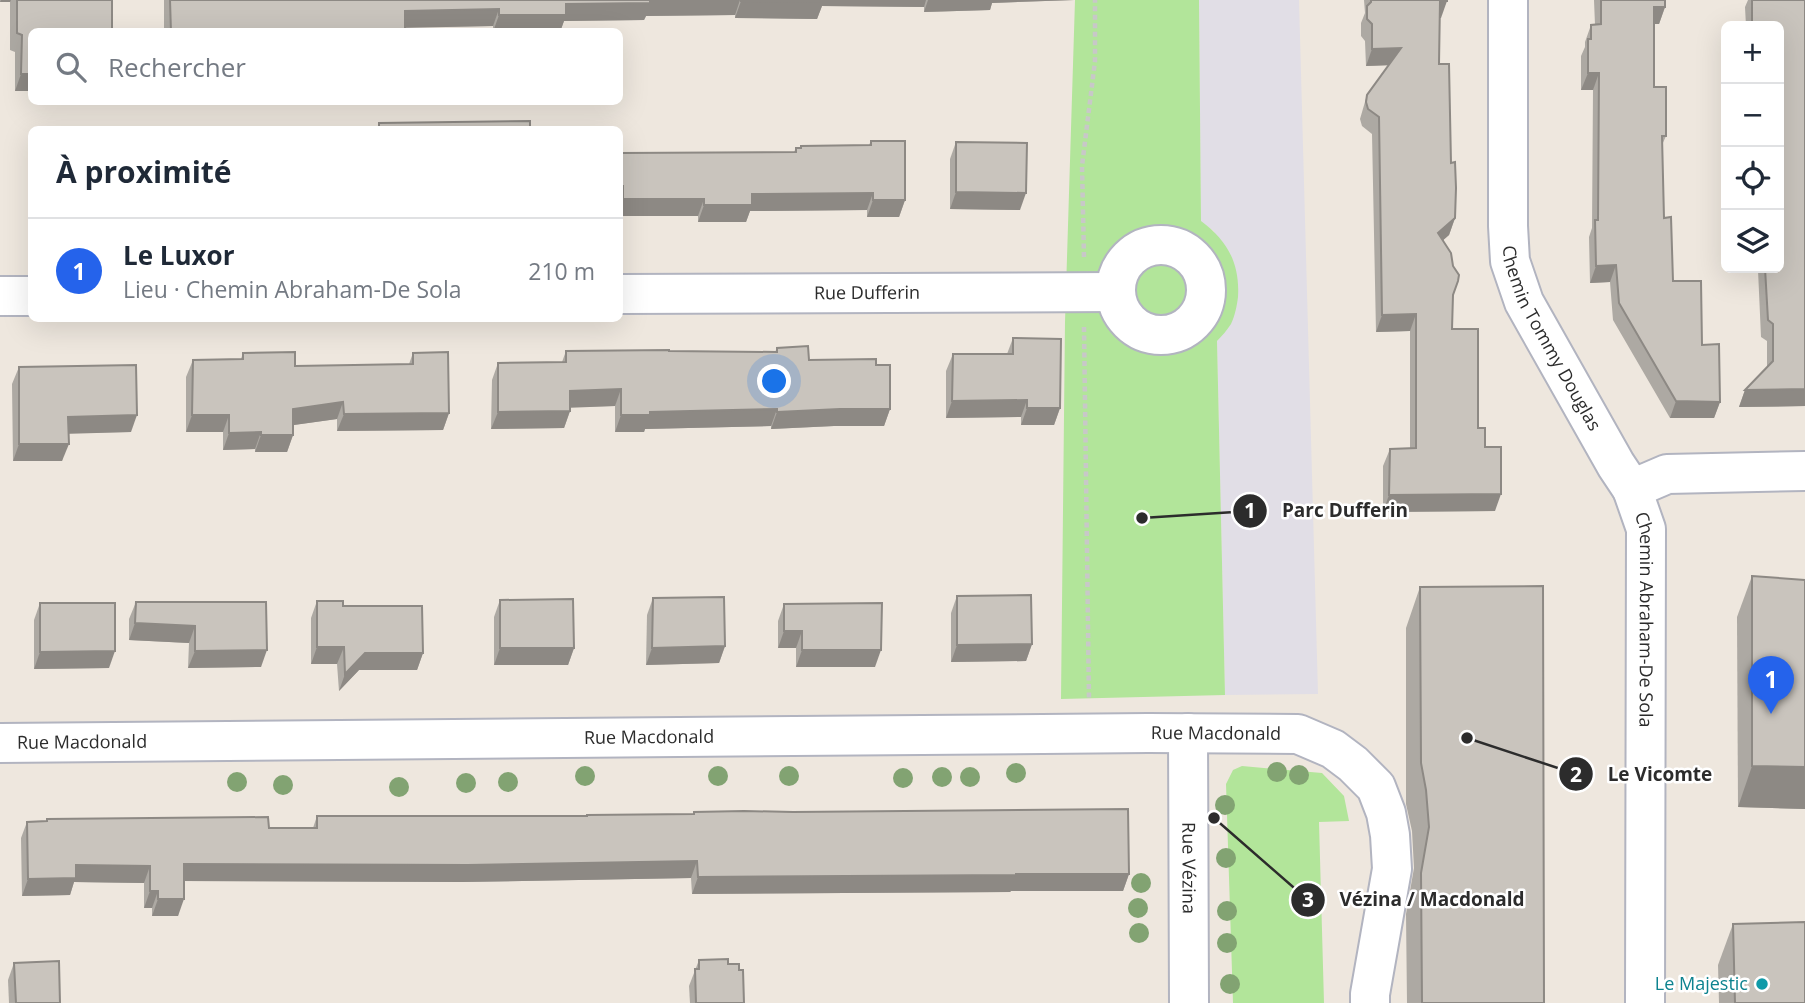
<!DOCTYPE html>
<html lang="fr">
<head>
<meta charset="utf-8">
<style>
	:root { --surface:#fff; --page:#f2f2f3; --text:#1f2937; --muted:#747a83; --line:#e0e1e3; --accent:#2563eb }
	body { margin:0; font-family:"Open Sans",sans-serif; background:var(--page); color:var(--text) }
	.controls { position:absolute; right:21px; top:21px; display:grid; overflow:hidden; border-radius:10px; box-shadow:0 7px 28px #0002 }
	.controls button { width:63px; height:63px; display:grid; place-items:center; padding:0; border:0; border-bottom:2px solid var(--line); background:var(--surface); color:var(--text); font:35px sans-serif }
	.you { position:absolute; left:775px; top:382px; width:24px; height:24px; margin:-18px; border:5px solid #fff; border-radius:50%; background:#1a73e8; box-shadow:0 0 0 10px #1a73e833 }
	.badge { display:grid; place-items:center; width:46px; height:46px; border-radius:50%; background:var(--accent); color:#fff; font-size:23px; font-weight:700 }
	.pin { position:absolute; translate:-50% -58px; filter:drop-shadow(0 2px 4px #0008) }
	.pin::after { content:''; position:absolute; top:37px; width:24px; height:21px; background:inherit; clip-path:polygon(0 0,100% 0,50% 100%) }
	.list { margin:0; padding:0; list-style:none }
	h2 { display:flex; justify-content:space-between; align-items:center; height:91px; margin:0; padding:0 28px; font-size:30px }
	h2 small { font-size:23px; font-weight:400; color:var(--muted) }
	.list li { display:grid; grid-template-columns:46px 1fr auto; gap:21px; align-items:center; box-sizing:border-box; height:105px; padding:0 28px; border-top:2px solid var(--line) }
	.list b { display:block; font-size:26px; white-space:nowrap }
	.list p { margin:0; font-size:23px; white-space:nowrap; color:var(--muted) }
	.list em { font-size:23px; font-style:normal; color:var(--muted) }
	.icon { flex:none; width:38px; height:38px; fill:none; stroke:currentColor; stroke-width:2; stroke-linecap:round; stroke-linejoin:round }
	.map { position:relative; flex:none; width:1805px; height:1003px; overflow:hidden }
	.search { position:absolute; background:var(--surface); box-shadow:0 7px 28px #0002; left:28px; top:28px; width:595px; height:77px; display:flex; align-items:center; gap:18px; box-sizing:border-box; padding:0 24px; border-radius:10px; color:var(--muted); font-size:26px }
	.panel { position:absolute; background:var(--surface); box-shadow:0 7px 28px #0002; left:28px; top:126px; width:595px; height:196px; border-radius:10px }
	.map>svg:first-child { display:block }
	.industrial { fill:#e1dee6 }
	.green { fill:#b2e59a }
	.lines { fill:none; stroke-linecap:round; stroke-linejoin:round }
	.minor-casing { stroke:#b2b4c0; stroke-width:42 }
	.path { stroke:#c8c8c8; stroke-width:4.5; stroke-dasharray:5 3.5; stroke-linecap:butt }
	.minor { stroke:#fff; stroke-width:38 }
	.tree { fill:#82a372 }
	.wall { fill:#ada9a3 }
	.shaded-wall { fill:#8d8984 }
	.building { fill:#c9c4bd; stroke:#8d8984; stroke-width:2 }
	.culture-dot { fill:#0f9aa8; stroke:#fff; stroke-width:2.5 }
	.labels { text-anchor:middle; stroke-width:5; stroke-linejoin:round; paint-order:stroke }
	.street-label { font-size:18px; fill:#2c2c2c; stroke:#fff }
	.culture-label { font-size:18px; fill:#0d838f; stroke:#fff; text-anchor:end }
	.leader { fill:none; stroke:#2c2c2c; stroke-width:2.5 }
	.callout-dot { fill:#2c2c2c; stroke:#fff; stroke-width:2.5 }
	.mark-label { font-size:21px; text-anchor:middle; font-weight:bold; fill:#fff }
	.callout-label { font-size:19px; text-anchor:middle; font-weight:bold; fill:#2c2c2c; stroke:#fff; stroke-width:5; stroke-linejoin:round; paint-order:stroke }
</style>
</head>
<body>
<div class="map">
<svg width="1805" height="1003" viewBox="0 0 1805 1003">
	<rect width="100%" height="100%" fill="#eee7de"/>
	<path class="industrial" d="M 1199,0 L 1299,0 L 1318,694 L 1225,695 L 1217,341 L 1231,323 L 1214,231 L 1201,222 Z"/>
	<g class="green">
		<path d="M 1075,0 L 1199,0 L 1201,221 C 1228,241 1240,264 1238,297 C 1237,305 1235,316 1231,324 C 1227,330 1222,336 1217,341 L 1225,695 L 1061,699 L 1065,322 Z"/>
		<path d="M 1242,766 L 1322,773 L 1344,796 L 1349,821 L 1319,822 L 1324,1003 L 1233,1003 L 1226,784 L 1233,770 Z"/>
	</g>
	<g class="lines">
		<g class="minor-casing">
			<g id="minor">
				<path id="s1" d="M 1508,0 L 1508,226 L 1510,261 L 1524,302 L 1616,465 L 1632,489 L 1667,474 L 1805,471"/>
				<circle cx="1161" cy="290" r="45"/>
				<path id="s2" d="M 620,294 L 1115,292"/>
				<path d="M 0,296 L 32,296"/>
				<path id="s3" d="M 1632,489 L 1646,529 L 1645,1003"/>
				<path id="s4" d="M 1188,733 L 1189,1003"/>
				<path id="s5" d="M 0,743 L 1148,733 L 1298,734 L 1333,749 L 1353,764 L 1376,787 L 1386,813 L 1390,835 L 1392,869 L 1370,994 L 1370,1003"/>
			</g>
		</g>
		<g class="path">
			<path d="M 1084,257 L 1082,166 L 1095,61 L 1095,0"/>
			<path d="M 1084,327 L 1089,700"/>
		</g>
		<use href="#minor" class="minor"/>
	</g>
	<g class="tree">
		<circle cx="1277" cy="772" r="10"/>
		<circle cx="1016" cy="773" r="10"/>
		<circle cx="1299" cy="775" r="10"/>
		<circle cx="585" cy="776" r="10"/>
		<circle cx="718" cy="776" r="10"/>
		<circle cx="789" cy="776" r="10"/>
		<circle cx="942" cy="777" r="10"/>
		<circle cx="970" cy="777" r="10"/>
		<circle cx="903" cy="778" r="10"/>
		<circle cx="237" cy="782" r="10"/>
		<circle cx="508" cy="782" r="10"/>
		<circle cx="466" cy="783" r="10"/>
		<circle cx="283" cy="785" r="10"/>
		<circle cx="399" cy="787" r="10"/>
		<circle cx="1225" cy="805" r="10"/>
		<circle cx="1226" cy="858" r="10"/>
		<circle cx="1141" cy="883" r="10"/>
		<circle cx="1138" cy="908" r="10"/>
		<circle cx="1227" cy="911" r="10"/>
		<circle cx="1139" cy="933" r="10"/>
		<circle cx="1227" cy="943" r="10"/>
		<circle cx="1230" cy="984" r="10"/>
	</g>
	<g class="wall">
		<path d="M 0,0 L 112,0 L 32,91 L 15,91 L 15,52 L 10,50 L 10,2 L 0,2 Z"/>
		<path d="M 164,0 L 1074,0 L 992,3 L 990,10 L 924,12 L 924,7 L 822,6 L 817,19 L 735,18 L 735,15 L 646,16 L 644,20 L 564,21 L 560,32 L 493,32 L 493,26 L 405,27 L 405,32 L 164,32 Z"/>
		<path d="M 1364,0 L 1447,0 L 1440,18 L 1439,64 L 1451,163 L 1455,218 L 1449,235 L 1443,240 L 1453,295 L 1452,329 L 1478,428 L 1485,447 L 1495,511 L 1383,512 L 1383,466 L 1390,449 L 1410,449 L 1410,331 L 1376,332 L 1372,134 L 1362,126 L 1360,119 L 1367,95 L 1389,65 L 1366,66 L 1365,41 L 1361,36 L 1361,23 L 1365,13 Z"/>
		<path d="M 1594,0 L 1665,0 L 1665,7 L 1659,24 L 1654,24 L 1654,87 L 1666,136 L 1662,145 L 1664,218 L 1673,281 L 1702,345 L 1720,402 L 1714,418 L 1670,418 L 1613,320 L 1610,282 L 1590,283 L 1589,237 L 1592,228 L 1593,90 L 1581,90 L 1581,56 L 1585,47 L 1585,42 L 1591,25 L 1595,25 Z"/>
		<path d="M 1748,0 L 1805,0 L 1805,406 L 1739,407 L 1745,390 L 1767,367 L 1767,341 L 1761,337 L 1758,270 L 1749,270 L 1749,268 L 1779,268 L 1779,26 L 1746,26 L 1745,7 Z"/>
		<path d="M 871,141 L 905,200 L 899,217 L 867,217 L 867,210 L 750,211 L 746,222 L 698,222 L 698,216 L 620,216 L 620,153 L 794,152 L 796,148 L 869,145 Z"/>
		<path d="M 956,142 L 1020,210 L 950,209 L 950,159 Z"/>
		<path d="M 1013,338 L 1060,408 L 1054,425 L 1021,425 L 1021,417 L 946,418 L 946,371 L 953,354 L 1007,354 Z"/>
		<path d="M 777,348 L 809,360 L 876,365 L 890,409 L 884,426 L 834,426 L 771,429 L 771,426 L 645,429 L 644,432 L 615,432 L 615,406 L 570,407 L 570,411 L 564,428 L 491,429 L 492,380 L 498,363 L 562,362 L 566,351 L 775,352 Z"/>
		<path d="M 243,353 L 295,366 L 409,364 L 413,353 L 449,413 L 443,430 L 337,431 L 337,419 L 293,425 L 293,435 L 287,452 L 255,452 L 255,449 L 223,450 L 223,432 L 186,432 L 186,377 L 193,360 L 241,359 Z"/>
		<path d="M 19,367 L 131,432 L 68,433 L 62,461 L 13,461 L 12,384 Z"/>
		<path d="M 1752,576 L 1805,809 L 1738,807 L 1737,617 Z"/>
		<path d="M 1420,587 L 1544,1003 L 1407,1003 L 1406,914 L 1414,868 L 1412,831 L 1406,804 L 1406,628 Z"/>
		<path d="M 957,596 L 1032,644 L 1026,661 L 951,662 L 951,613 Z"/>
		<path d="M 653,598 L 725,646 L 719,663 L 646,665 L 647,615 Z"/>
		<path d="M 500,600 L 574,648 L 568,665 L 494,665 L 494,617 Z"/>
		<path d="M 317,601 L 343,606 L 423,653 L 417,670 L 359,670 L 339,691 L 337,664 L 311,664 L 311,618 Z"/>
		<path d="M 136,602 L 266,602 L 261,667 L 188,668 L 189,643 L 129,640 L 129,619 Z"/>
		<path d="M 40,603 L 109,668 L 34,669 L 34,620 Z"/>
		<path d="M 784,604 L 875,667 L 796,667 L 796,648 L 778,648 L 778,621 Z"/>
		<path d="M 317,816 L 1129,874 L 1123,891 L 1011,891 L 1010,892 L 692,894 L 691,878 L 462,882 L 184,881 L 178,916 L 152,916 L 152,908 L 144,908 L 144,883 L 74,882 L 70,895 L 22,896 L 21,838 L 27,822 L 47,821 L 47,819 L 269,828 L 313,828 Z"/>
		<path d="M 1733,924 L 1805,1003 L 1719,1003 L 1718,965 Z"/>
		<path d="M 699,960 L 728,964 L 739,970 L 744,1003 L 690,1003 L 689,986 Z"/>
		<path d="M 14,963 L 60,1003 L 9,1003 L 8,980 Z"/>
	</g>
	<g class="shaded-wall">
		<path d="M 1,0 L 11,0 L 10,2 L 0,2 Z"/>
		<path d="M 650,0 L 740,0 L 735,15 L 646,16 L 644,20 L 564,21 L 560,32 L 493,32 L 499,15 L 566,4 Z"/>
		<path d="M 820,0 L 926,0 L 924,7 L 822,6 L 817,19 L 735,18 L 741,1 Z"/>
		<path d="M 928,0 L 1074,0 L 992,3 L 990,10 L 924,12 Z"/>
		<path d="M 1440,1 L 1447,1 L 1441,18 L 1434,18 Z"/>
		<path d="M 1654,7 L 1665,7 L 1659,24 L 1648,24 Z"/>
		<path d="M 499,9 L 493,26 L 399,28 L 405,11 Z"/>
		<path d="M 203,30 L 253,30 L 253,32 L 202,32 Z"/>
		<path d="M 1401,48 L 1395,65 L 1366,66 L 1372,49 Z"/>
		<path d="M 1588,73 L 1599,73 L 1593,90 L 1581,90 Z"/>
		<path d="M 21,74 L 32,74 L 32,91 L 15,91 Z"/>
		<path d="M 620,186 L 623,186 L 620,197 Z"/>
		<path d="M 956,192 L 1026,193 L 1020,210 L 950,209 Z"/>
		<path d="M 873,193 L 867,210 L 750,211 L 746,222 L 698,222 L 704,205 L 752,194 Z"/>
		<path d="M 623,199 L 704,199 L 698,216 L 620,216 L 620,210 Z"/>
		<path d="M 873,200 L 905,200 L 899,217 L 867,217 Z"/>
		<path d="M 1455,218 L 1449,235 L 1432,250 L 1438,233 Z"/>
		<path d="M 1616,265 L 1610,282 L 1590,283 L 1596,266 Z"/>
		<path d="M 1750,268 L 1759,268 L 1758,270 L 1749,270 Z"/>
		<path d="M 1416,314 L 1410,331 L 1376,332 L 1382,315 Z"/>
		<path d="M 621,389 L 615,406 L 564,408 L 570,391 Z"/>
		<path d="M 1805,389 L 1805,406 L 1739,407 L 1745,390 Z"/>
		<path d="M 1027,400 L 1021,417 L 946,418 L 952,401 Z"/>
		<path d="M 1676,401 L 1720,402 L 1714,418 L 1670,418 Z"/>
		<path d="M 343,402 L 337,419 L 287,426 L 293,409 Z"/>
		<path d="M 1027,408 L 1060,408 L 1054,425 L 1021,425 Z"/>
		<path d="M 777,409 L 771,426 L 645,429 L 644,432 L 615,432 L 621,415 L 650,412 Z"/>
		<path d="M 840,409 L 890,409 L 884,426 L 834,426 L 771,429 L 777,412 Z"/>
		<path d="M 570,411 L 564,428 L 491,429 L 498,412 Z"/>
		<path d="M 449,413 L 443,430 L 337,431 L 344,414 Z"/>
		<path d="M 137,415 L 131,432 L 62,434 L 68,417 Z"/>
		<path d="M 192,415 L 229,415 L 223,432 L 186,432 Z"/>
		<path d="M 261,432 L 255,449 L 223,450 L 229,433 Z"/>
		<path d="M 261,435 L 293,435 L 287,452 L 255,452 Z"/>
		<path d="M 19,444 L 69,444 L 62,461 L 13,461 Z"/>
		<path d="M 1501,494 L 1495,511 L 1383,512 L 1389,495 Z"/>
		<path d="M 135,623 L 195,626 L 189,643 L 129,640 Z"/>
		<path d="M 784,631 L 802,631 L 796,648 L 778,648 Z"/>
		<path d="M 1032,644 L 1026,661 L 951,662 L 957,645 Z"/>
		<path d="M 725,646 L 719,663 L 646,665 L 652,648 Z"/>
		<path d="M 317,647 L 344,647 L 337,664 L 311,664 Z"/>
		<path d="M 500,648 L 574,648 L 568,665 L 494,665 Z"/>
		<path d="M 267,650 L 261,667 L 188,668 L 195,651 Z"/>
		<path d="M 802,650 L 881,650 L 875,667 L 796,667 Z"/>
		<path d="M 115,651 L 109,668 L 34,669 L 40,652 Z"/>
		<path d="M 365,653 L 423,653 L 417,670 L 359,670 L 339,691 L 345,674 Z"/>
		<path d="M 1752,766 L 1805,767 L 1805,809 L 1738,807 Z"/>
		<path d="M 697,861 L 691,878 L 462,882 L 177,881 L 184,864 Z"/>
		<path d="M 76,865 L 150,866 L 144,883 L 74,882 L 70,895 L 22,896 L 28,879 Z"/>
		<path d="M 1016,874 L 1129,874 L 1123,891 L 1011,891 L 1010,892 L 692,894 L 698,877 Z"/>
		<path d="M 150,891 L 158,891 L 152,908 L 144,908 Z"/>
		<path d="M 158,899 L 184,899 L 178,916 L 152,916 Z"/>
	</g>
	<g class="building">
		<path d="M 17,0 L 112,0 L 112,32 L 32,32 L 32,74 L 21,74 L 22,35 L 17,33 Z"/>
		<path d="M 170,0 L 650,0 L 650,3 L 566,4 L 566,15 L 499,15 L 499,9 L 405,11 L 405,32 L 254,32 L 253,30 L 203,30 L 203,32 L 171,32 Z"/>
		<path d="M 741,0 L 823,0 L 823,2 L 741,1 Z"/>
		<path d="M 1371,0 L 1447,0 L 1447,1 L 1440,1 L 1439,64 L 1449,64 L 1451,163 L 1455,162 L 1456,188 L 1455,218 L 1438,233 L 1451,253 L 1453,266 L 1459,275 L 1458,281 L 1453,295 L 1452,329 L 1478,329 L 1478,428 L 1485,428 L 1485,447 L 1501,447 L 1501,494 L 1389,495 L 1390,449 L 1416,448 L 1416,314 L 1382,315 L 1379,117 L 1368,109 L 1366,102 L 1367,95 L 1401,48 L 1372,49 L 1372,24 L 1367,19 L 1367,6 L 1371,2 Z"/>
		<path d="M 1601,0 L 1665,0 L 1665,7 L 1654,7 L 1654,87 L 1666,87 L 1666,136 L 1662,136 L 1664,218 L 1671,217 L 1673,281 L 1701,281 L 1702,345 L 1719,344 L 1720,402 L 1676,401 L 1619,303 L 1616,265 L 1596,266 L 1595,220 L 1598,220 L 1599,73 L 1588,73 L 1588,39 L 1591,39 L 1591,25 L 1601,24 Z"/>
		<path d="M 1752,0 L 1805,0 L 1805,389 L 1745,390 L 1773,361 L 1773,324 L 1768,320 L 1765,268 L 1779,268 L 1779,26 L 1752,26 Z"/>
		<path d="M 530,121 L 530,130 L 379,130 L 379,123 Z"/>
		<path d="M 871,141 L 905,141 L 905,200 L 873,200 L 873,193 L 752,194 L 752,205 L 704,205 L 704,199 L 623,199 L 623,186 L 620,186 L 620,153 L 796,152 L 796,148 L 801,148 L 801,146 L 871,145 Z"/>
		<path d="M 956,142 L 1027,143 L 1026,193 L 956,192 Z"/>
		<path d="M 1013,338 L 1061,339 L 1060,408 L 1027,408 L 1027,400 L 952,401 L 953,354 L 1013,354 Z"/>
		<path d="M 808,346 L 809,360 L 876,359 L 876,365 L 890,365 L 890,409 L 840,409 L 777,412 L 777,409 L 650,412 L 650,415 L 621,415 L 621,389 L 570,391 L 570,411 L 498,412 L 498,363 L 566,362 L 566,351 L 669,350 L 669,351 L 777,352 L 777,348 Z"/>
		<path d="M 295,352 L 295,366 L 413,364 L 413,353 L 448,352 L 449,413 L 344,414 L 343,402 L 293,409 L 293,435 L 261,435 L 261,432 L 229,433 L 229,415 L 192,415 L 193,360 L 243,359 L 243,353 Z"/>
		<path d="M 136,365 L 137,415 L 68,417 L 69,444 L 19,444 L 19,367 Z"/>
		<path d="M 1752,576 L 1805,580 L 1805,767 L 1752,766 Z"/>
		<path d="M 1543,586 L 1544,1003 L 1422,1003 L 1421,873 L 1429,827 L 1426,790 L 1421,763 L 1420,587 Z"/>
		<path d="M 1031,595 L 1032,644 L 957,645 L 957,596 Z"/>
		<path d="M 724,597 L 725,646 L 652,648 L 653,598 Z"/>
		<path d="M 573,599 L 574,648 L 500,648 L 500,600 Z"/>
		<path d="M 317,601 L 343,601 L 343,606 L 422,606 L 423,653 L 365,653 L 345,674 L 344,647 L 317,647 Z"/>
		<path d="M 136,602 L 266,602 L 267,650 L 195,651 L 195,626 L 135,623 Z"/>
		<path d="M 40,603 L 115,603 L 115,651 L 40,652 Z"/>
		<path d="M 882,603 L 881,650 L 802,650 L 802,631 L 784,631 L 784,604 Z"/>
		<path d="M 1128,809 L 1129,874 L 1016,874 L 1016,875 L 698,877 L 697,861 L 468,865 L 184,864 L 184,899 L 158,899 L 158,891 L 150,891 L 150,866 L 76,865 L 76,878 L 28,879 L 27,822 L 47,821 L 47,819 L 268,817 L 269,828 L 317,828 L 317,816 L 587,816 L 587,815 L 694,814 L 694,812 L 744,811 L 793,812 Z"/>
		<path d="M 1805,922 L 1805,1003 L 1735,1003 L 1733,924 Z"/>
		<path d="M 728,959 L 728,964 L 739,964 L 739,970 L 743,970 L 744,1003 L 696,1003 L 695,969 L 699,969 L 699,960 Z"/>
		<path d="M 59,961 L 60,1003 L 16,1003 L 14,963 Z"/>
	</g>
	<circle class="culture-dot" cx="1762" cy="984" r="7"/>
	<g class="labels">
		<g class="street-label">
			<text dy="6" stroke="none"><textPath href="#s2" startOffset="247">Rue Dufferin</textPath></text>
			<text dy="6" stroke="none"><textPath href="#s1" startOffset="348">Chemin Tommy Douglas</textPath></text>
			<text dy="6" stroke="none"><textPath href="#s3" startOffset="133">Chemin Abraham-De Sola</textPath></text>
			<text dy="6" stroke="none"><textPath href="#s5" startOffset="1216">Rue Macdonald</textPath></text>
			<text dy="6" stroke="none"><textPath href="#s5" startOffset="649">Rue Macdonald</textPath></text>
			<text dy="6" stroke="none"><textPath href="#s5" startOffset="82">Rue Macdonald</textPath></text>
			<text dy="6" stroke="none"><textPath href="#s4" startOffset="135">Rue Vézina</textPath></text>
		</g>
		<g class="culture-label">
			<text x="1748" y="990">Le Majestic</text>
		</g>
	</g>
	<path class="leader" d="M1142 518L1250 511M1467 738L1576 774M1214 818L1308 900"/>
	<g class="callout-dot">
		<circle cx="1142" cy="518" r="7"/>
		<circle cx="1467" cy="738" r="7"/>
		<circle cx="1214" cy="818" r="7"/>
		<circle cx="1250" cy="511" r="18"/>
		<circle cx="1576" cy="774" r="18"/>
		<circle cx="1308" cy="900" r="18"/>
	</g>
	<g class="mark-label">
		<text x="1250" y="518">1</text>
		<text x="1576" y="782">2</text>
		<text x="1308" y="907">3</text>
	</g>
	<g class="callout-label">
		<text x="1345" y="517">Parc Dufferin</text>
		<text x="1660" y="781">Le Vicomte</text>
		<text x="1432" y="906">Vézina / Macdonald</text>
	</g>
</svg>
<div class="controls">
<button>+</button>
<button>−</button>
<button><svg class="icon" aria-label="locate" viewBox="0 0 24 24"><circle cx="12" cy="12" r="6"/><path d="M12 2v4M12 18v4M2 12h4M18 12h4"/></svg></button>
<button><svg class="icon" aria-label="layers" viewBox="0 0 24 24"><path d="M12 4l9 5-9 5-9-5zM3 14l9 5 9-5"/></svg></button>
</div>
<div class="you"></div>
<div class="pin badge" style="left:1771px;top:714px">1</div>
<div class="search"><svg class="icon" aria-label="search" viewBox="0 0 24 24"><circle cx="10" cy="10" r="6"/><path d="M15 15l6 6"/></svg>Rechercher</div>
<section class="panel">
<h2>À proximité<small></small></h2>
<ul class="list">
<li><span class="badge">1</span><div><b>Le Luxor</b><p>Lieu · Chemin Abraham-De Sola</p></div><em>210 m</em></li>
</ul>
</section>
</div>
</body>
</html>
